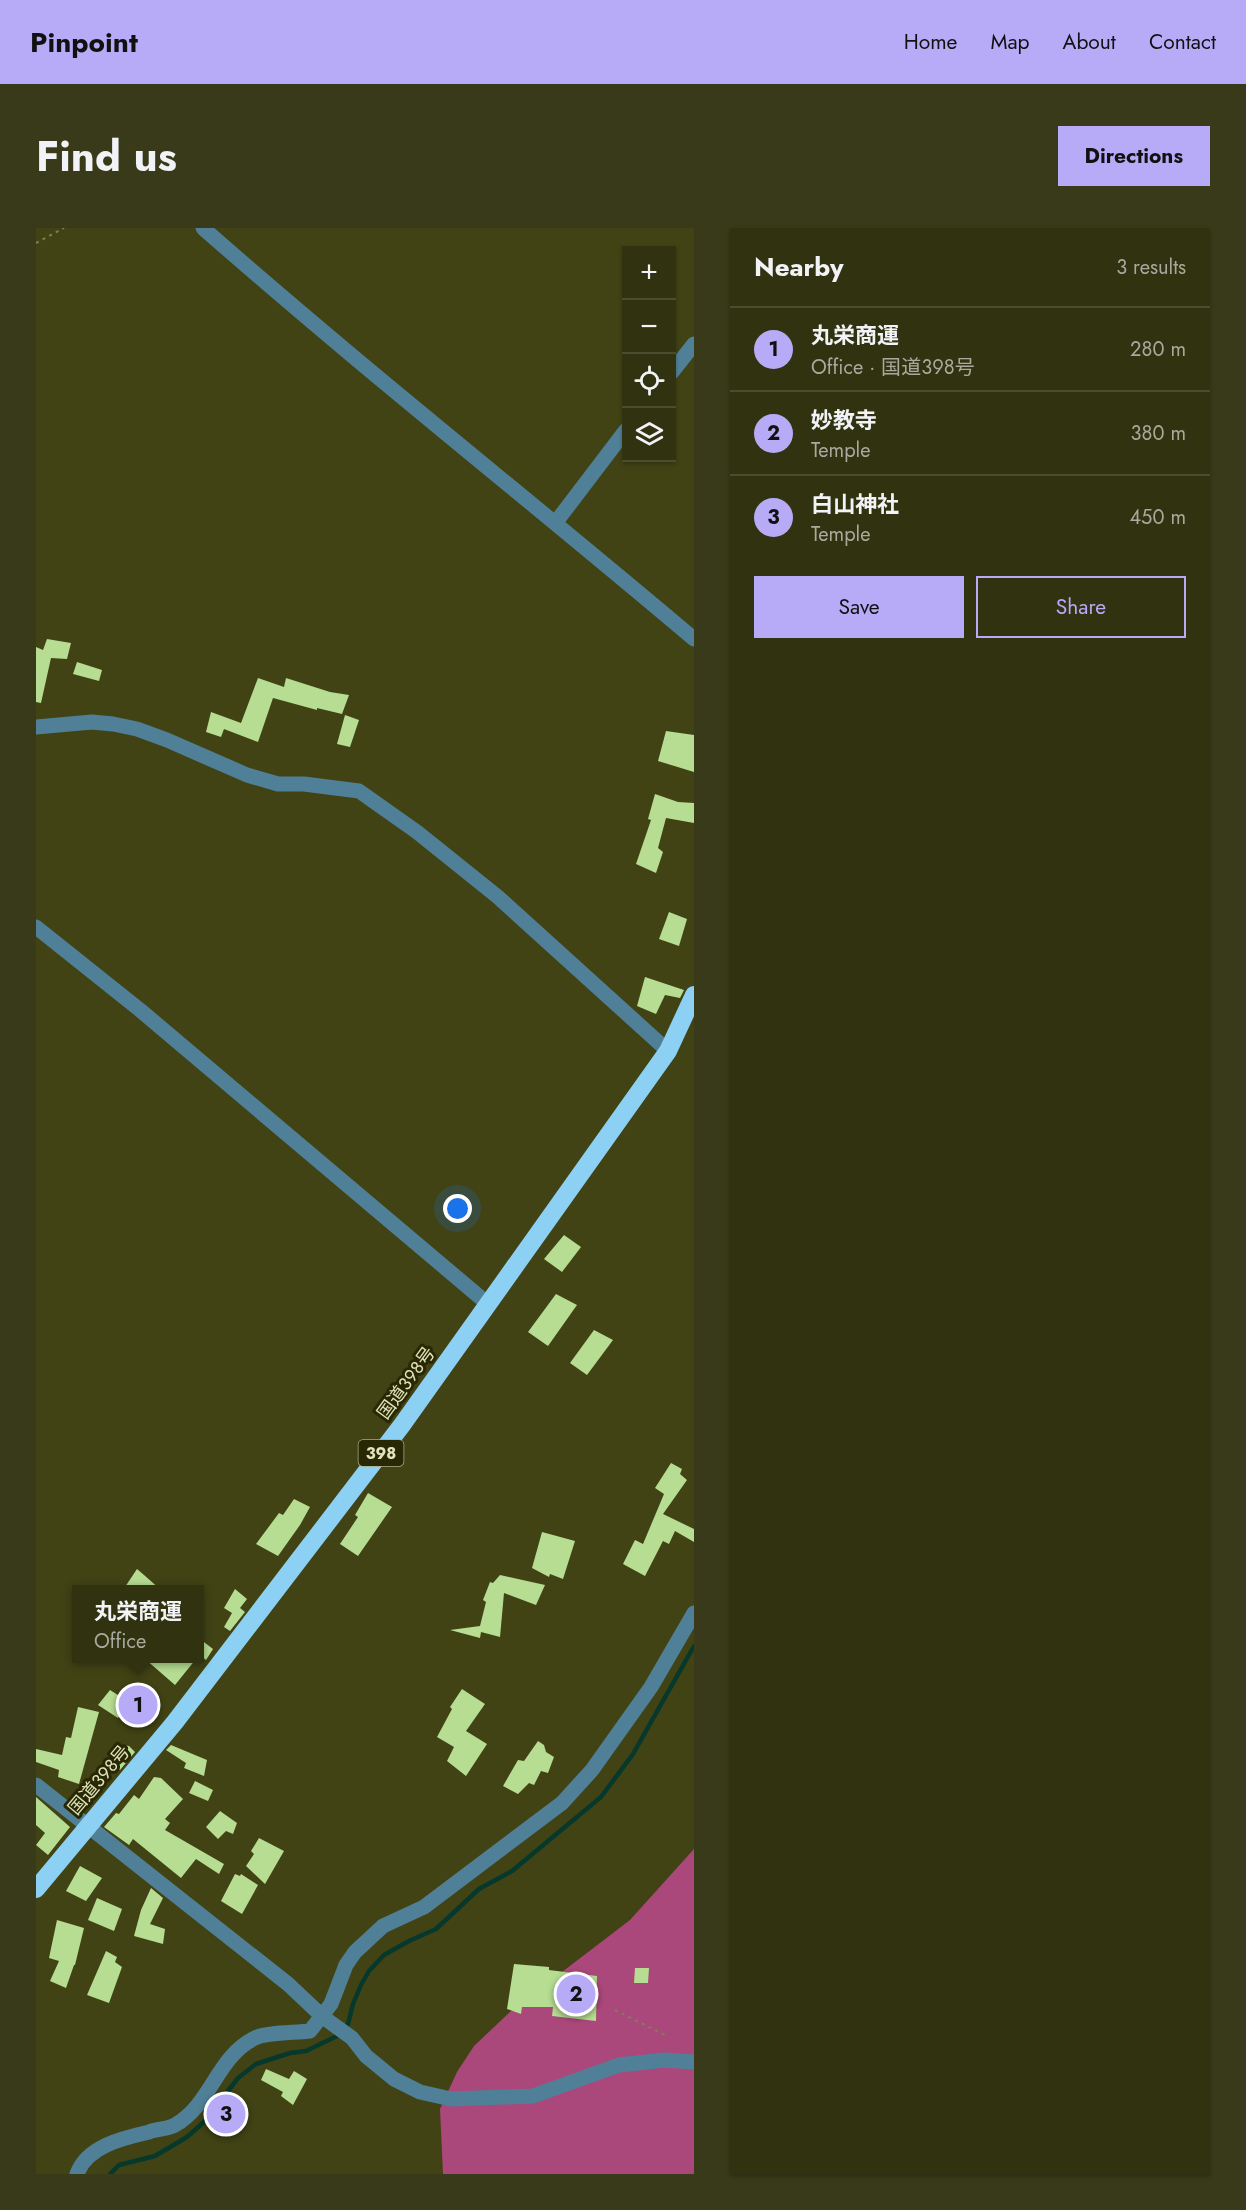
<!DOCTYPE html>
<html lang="en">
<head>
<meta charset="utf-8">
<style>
	:root { --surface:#313210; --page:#393a19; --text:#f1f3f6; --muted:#a8aa9f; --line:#4c4d30; --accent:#b7abf8 }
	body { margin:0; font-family:Jost,"Noto Sans JP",sans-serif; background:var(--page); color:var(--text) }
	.controls { position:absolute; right:18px; top:18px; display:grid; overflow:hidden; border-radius:0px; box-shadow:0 2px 4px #0004 }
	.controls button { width:54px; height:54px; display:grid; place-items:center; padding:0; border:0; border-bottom:2px solid var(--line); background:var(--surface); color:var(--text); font:30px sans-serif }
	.you { position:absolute; left:422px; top:981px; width:21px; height:21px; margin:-15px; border:4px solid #fff; border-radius:50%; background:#1a73e8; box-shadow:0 0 0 9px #1a73e833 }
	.badge { display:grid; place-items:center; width:39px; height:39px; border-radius:50%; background:var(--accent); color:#111; font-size:20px; font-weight:700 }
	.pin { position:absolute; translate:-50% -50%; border:3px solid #fff; box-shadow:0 2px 6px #0006 }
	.popup { position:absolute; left:36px; top:1357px; width:132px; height:78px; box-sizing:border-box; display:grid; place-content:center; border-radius:0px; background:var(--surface); filter:drop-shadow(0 2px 4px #0005); font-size:20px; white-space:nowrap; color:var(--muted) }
	.popup b { font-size:22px; color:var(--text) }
	.popup::after { content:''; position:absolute; left:50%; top:100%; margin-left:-12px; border:12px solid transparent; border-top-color:var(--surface) }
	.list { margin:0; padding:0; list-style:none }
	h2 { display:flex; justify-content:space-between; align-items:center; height:78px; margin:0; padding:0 24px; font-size:26px }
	h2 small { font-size:20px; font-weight:400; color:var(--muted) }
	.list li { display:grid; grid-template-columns:39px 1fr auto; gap:18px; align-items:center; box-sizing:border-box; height:84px; padding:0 24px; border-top:2px solid var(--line) }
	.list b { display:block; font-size:22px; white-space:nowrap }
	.list p { margin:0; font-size:20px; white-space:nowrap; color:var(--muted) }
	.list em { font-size:20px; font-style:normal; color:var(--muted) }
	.actions { display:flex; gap:12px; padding:18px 24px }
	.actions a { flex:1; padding:14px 0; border:2px solid var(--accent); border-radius:0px; text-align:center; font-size:21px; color:var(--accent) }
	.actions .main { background:var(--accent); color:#111 }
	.icon { flex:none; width:33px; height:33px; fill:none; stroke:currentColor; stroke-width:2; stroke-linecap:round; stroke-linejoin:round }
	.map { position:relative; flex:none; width:658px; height:1946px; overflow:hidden; border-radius:0px }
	header { display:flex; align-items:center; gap:36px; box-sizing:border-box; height:84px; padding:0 30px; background:var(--accent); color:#111 }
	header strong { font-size:28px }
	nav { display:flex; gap:33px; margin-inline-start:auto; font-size:21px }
	.intro { display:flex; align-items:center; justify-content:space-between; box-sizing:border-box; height:144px; padding:0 36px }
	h1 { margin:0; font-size:42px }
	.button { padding:15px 27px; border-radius:0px; background:var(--accent); color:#111; font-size:21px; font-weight:700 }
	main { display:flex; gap:36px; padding:0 36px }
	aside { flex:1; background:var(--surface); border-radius:0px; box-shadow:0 2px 4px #0004 }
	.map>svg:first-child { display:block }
	.forest { fill:#ab487b }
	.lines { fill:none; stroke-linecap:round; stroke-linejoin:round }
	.stream { stroke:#06392c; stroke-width:4.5 }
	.building { fill:#b6dd92 }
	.path { stroke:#7e8054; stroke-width:2; stroke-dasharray:3 4.5; stroke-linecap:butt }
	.minor { stroke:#508098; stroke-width:15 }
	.highway { stroke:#8cd1f3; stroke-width:18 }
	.labels { text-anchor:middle; stroke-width:6; stroke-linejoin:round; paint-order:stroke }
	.shield { fill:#282804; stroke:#aaac84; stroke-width:1.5 }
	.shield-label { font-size:16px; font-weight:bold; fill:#e1e4bb }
	.street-label { font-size:18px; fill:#e1e4bb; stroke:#282804 }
</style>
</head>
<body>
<header>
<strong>Pinpoint</strong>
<nav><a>Home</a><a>Map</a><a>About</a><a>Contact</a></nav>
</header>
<div class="intro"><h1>Find us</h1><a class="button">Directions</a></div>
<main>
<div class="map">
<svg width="658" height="1946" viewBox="0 0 658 1946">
	<rect width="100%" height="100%" fill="#414315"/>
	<path class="forest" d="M 658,1621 L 658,1946 L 407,1946 L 404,1881 L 421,1844 L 438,1818 L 475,1783 L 594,1692 Z"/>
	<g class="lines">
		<path class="stream" d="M 74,1946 L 83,1937 L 119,1928 L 151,1909 L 168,1894 L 202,1850 L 220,1836 L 254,1825 L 270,1823 L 303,1807 L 312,1796 L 317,1776 L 325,1757 L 333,1743 L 348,1727 L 373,1713 L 400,1701 L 443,1661 L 476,1643 L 565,1569 L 597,1526 L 658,1418"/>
	</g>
	<g class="building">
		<path d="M 11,411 L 35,415 L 31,431 L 15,430 L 5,475 L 0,474 L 0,419 L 7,422 Z"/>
		<path d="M 41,434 L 66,442 L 63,453 L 37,446 Z"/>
		<path d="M 222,450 L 248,459 L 250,450 L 294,464 L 313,467 L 306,486 L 281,480 L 281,482 L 237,470 L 222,514 L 188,501 L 185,509 L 170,504 L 175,484 L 205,495 Z"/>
		<path d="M 309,487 L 323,492 L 314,519 L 301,516 Z"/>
		<path d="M 630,503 L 658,507 L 658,544 L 622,533 Z"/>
		<path d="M 619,566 L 642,574 L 658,575 L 658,595 L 630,590 L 622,620 L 627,624 L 620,645 L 600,636 L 615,592 L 612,591 Z"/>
		<path d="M 633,684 L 651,691 L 643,718 L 623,711 Z"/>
		<path d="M 609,749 L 648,762 L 644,770 L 629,767 L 620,786 L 601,778 Z"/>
		<path d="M 528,1007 L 545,1019 L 526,1044 L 508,1031 Z"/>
		<path d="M 520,1066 L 541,1077 L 512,1118 L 492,1104 Z"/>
		<path d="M 558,1102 L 577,1112 L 551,1147 L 534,1135 Z"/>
		<path d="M 635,1235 L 646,1241 L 644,1246 L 651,1252 L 627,1286 L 658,1301 L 658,1314 L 639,1303 L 633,1316 L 627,1313 L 609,1348 L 587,1336 L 599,1312 L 607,1316 L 628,1266 L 619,1260 Z"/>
		<path d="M 332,1265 L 356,1279 L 322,1328 L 304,1316 L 322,1289 L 319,1287 Z"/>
		<path d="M 258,1271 L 274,1279 L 264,1297 L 242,1328 L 220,1316 L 243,1285 L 247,1287 Z"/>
		<path d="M 506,1304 L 539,1313 L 527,1351 L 514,1346 L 513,1349 L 496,1340 Z"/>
		<path d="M 101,1341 L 108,1347 L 125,1362 L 87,1362 Z"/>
		<path d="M 464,1347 L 509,1357 L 500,1377 L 468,1365 L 464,1409 L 445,1404 L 444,1410 L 414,1402 L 444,1398 L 450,1374 L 447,1372 L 454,1354 L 457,1355 Z"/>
		<path d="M 199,1361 L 211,1371 L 204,1380 L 209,1384 L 194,1403 L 188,1399 L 196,1385 L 188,1380 Z"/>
		<path d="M 164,1411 L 177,1421 L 170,1432 L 164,1427 Z"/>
		<path d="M 109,1431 L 160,1431 L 139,1457 Z"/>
		<path d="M 426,1461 L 449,1476 L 430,1503 L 451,1516 L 430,1548 L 411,1533 L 418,1519 L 401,1509 L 416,1481 L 414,1479 Z"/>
		<path d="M 74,1462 L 93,1474 L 82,1490 L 62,1477 Z"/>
		<path d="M 42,1479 L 63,1484 L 43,1556 L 22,1549 L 23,1542 L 0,1534 L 0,1521 L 26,1527 L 30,1509 L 35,1510 Z"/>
		<path d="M 502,1513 L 508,1517 L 510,1524 L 518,1529 L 512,1545 L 505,1543 L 498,1557 L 493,1555 L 482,1566 L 467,1558 L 482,1532 L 488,1533 Z"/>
		<path d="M 86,1517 L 93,1518 L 99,1524 L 84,1542 L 75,1539 Z"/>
		<path d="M 135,1517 L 171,1532 L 168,1548 L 148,1540 L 150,1535 L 130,1522 Z"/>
		<path d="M 118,1549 L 125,1550 L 147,1571 L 129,1591 L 134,1595 L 129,1602 L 188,1636 L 183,1646 L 160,1631 L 145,1650 L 97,1611 L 93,1617 L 68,1599 L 80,1585 L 83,1586 L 98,1567 L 103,1571 Z"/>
		<path d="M 159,1553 L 177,1562 L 172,1573 L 153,1565 Z"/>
		<path d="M 0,1569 L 34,1599 L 12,1627 L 0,1617 L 9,1605 L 0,1597 Z"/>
		<path d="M 184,1583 L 201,1595 L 197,1606 L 190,1603 L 182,1611 L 170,1599 Z"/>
		<path d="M 223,1610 L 248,1623 L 229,1656 L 210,1638 L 218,1626 L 215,1623 Z"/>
		<path d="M 44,1638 L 66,1650 L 50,1673 L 30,1663 Z"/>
		<path d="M 199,1646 L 204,1648 L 205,1646 L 222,1657 L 206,1686 L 185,1673 Z"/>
		<path d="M 115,1660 L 127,1670 L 114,1696 L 129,1701 L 127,1716 L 98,1708 L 105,1682 Z"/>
		<path d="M 61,1670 L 86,1681 L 78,1703 L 52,1692 Z"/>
		<path d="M 21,1692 L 48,1700 L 39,1737 L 38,1737 L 30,1760 L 14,1753 L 23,1733 L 13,1730 Z"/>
		<path d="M 70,1723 L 81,1729 L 79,1734 L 86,1739 L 73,1775 L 51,1767 Z"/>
		<path d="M 478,1736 L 513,1739 L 513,1742 L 561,1748 L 560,1793 L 516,1788 L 517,1779 L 486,1779 L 485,1786 L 471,1781 Z"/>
		<path d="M 599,1740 L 613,1740 L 612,1755 L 598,1755 Z"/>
		<path d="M 230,1841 L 253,1851 L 258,1843 L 271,1851 L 257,1877 L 245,1868 L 247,1864 L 225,1852 Z"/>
	</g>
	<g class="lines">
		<g class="path">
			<path d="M 0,15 L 28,0"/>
			<path d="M 579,1782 L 629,1807"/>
		</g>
		<g class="minor">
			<path d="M 167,0 C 327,141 495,273 658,411"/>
			<path d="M 636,144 L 658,116"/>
			<path d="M 520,294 L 590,202"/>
			<path d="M 0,499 L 56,494 L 77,496 L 101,501 L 131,512 L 211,547 L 242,556 L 268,556 L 323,563 L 381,604 L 462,669 L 632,823"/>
			<path d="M 0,699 L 104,782 L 452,1076"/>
			<path d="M 0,1557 L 252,1756 L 287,1789 L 316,1810 L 330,1828 L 358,1851 L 384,1864 L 415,1871 L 497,1868 L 583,1837 L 629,1832 L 658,1834"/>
			<path d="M 41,1946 C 51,1918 87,1910 113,1904 C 121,1901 132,1901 139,1897 C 175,1877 181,1828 219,1810 C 231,1804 259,1805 274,1803 L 295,1776 L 310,1737 L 319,1724 L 347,1698 L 388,1679 L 526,1575 L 556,1542 L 615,1459 L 658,1385"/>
		</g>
		<path class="highway" d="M 0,1661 L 139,1494 L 366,1197 L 632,823 L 658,767"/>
	</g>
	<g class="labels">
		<rect class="shield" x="322.5" y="1212" width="45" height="26" rx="4.5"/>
		<g class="shield-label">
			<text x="345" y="1231">398</text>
		</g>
		<g class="street-label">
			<text transform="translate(370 1155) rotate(-54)" y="6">国道398号</text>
			<text transform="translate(63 1552) rotate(-50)" y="6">国道398号</text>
		</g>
	</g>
</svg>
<div class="controls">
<button>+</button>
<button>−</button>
<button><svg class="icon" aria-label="locate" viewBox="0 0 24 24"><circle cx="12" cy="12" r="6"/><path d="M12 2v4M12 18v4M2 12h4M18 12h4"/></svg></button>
<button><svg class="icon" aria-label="layers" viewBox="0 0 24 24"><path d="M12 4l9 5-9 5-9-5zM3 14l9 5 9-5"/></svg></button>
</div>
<div class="you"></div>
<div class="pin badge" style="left:102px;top:1477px">1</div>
<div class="popup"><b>丸栄商運</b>Office</div>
<div class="pin badge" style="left:540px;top:1766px">2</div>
<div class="pin badge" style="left:190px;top:1886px">3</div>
</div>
<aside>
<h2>Nearby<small>3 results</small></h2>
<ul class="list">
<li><span class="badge">1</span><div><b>丸栄商運</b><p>Office · 国道398号</p></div><em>280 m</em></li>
<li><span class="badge">2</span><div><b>妙教寺</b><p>Temple</p></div><em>380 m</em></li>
<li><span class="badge">3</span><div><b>白山神社</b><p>Temple</p></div><em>450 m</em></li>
</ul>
<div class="actions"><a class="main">Save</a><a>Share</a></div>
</aside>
</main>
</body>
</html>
